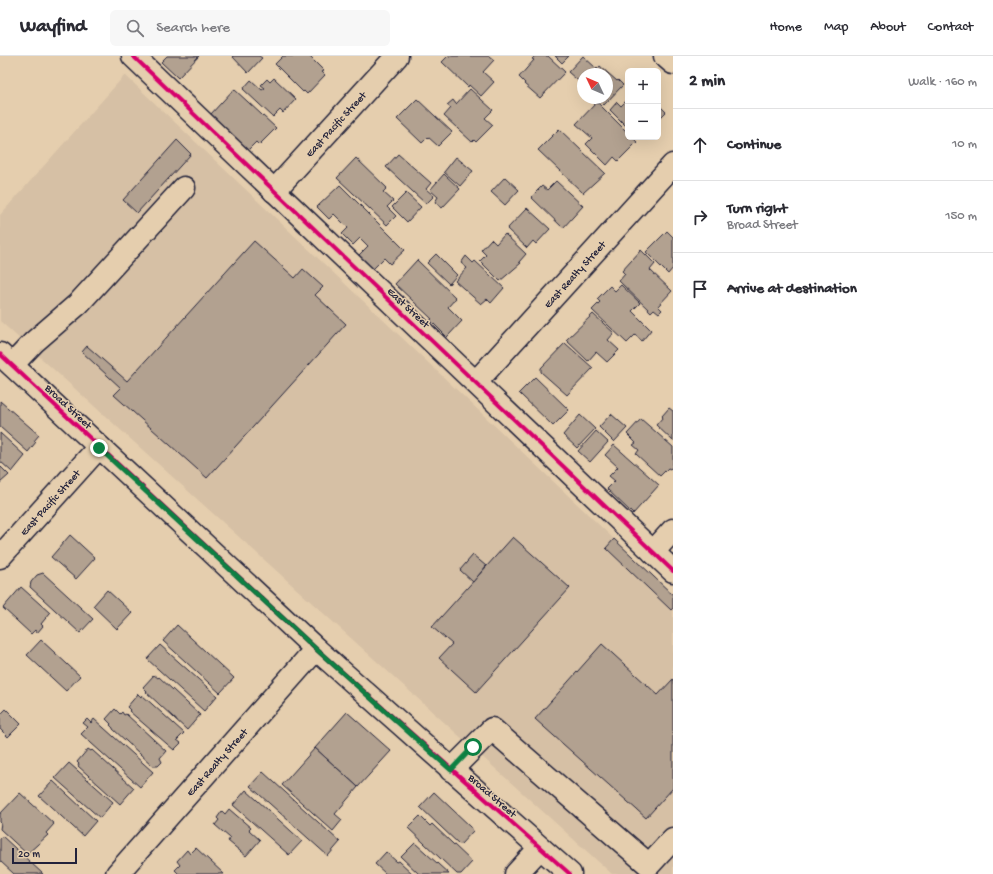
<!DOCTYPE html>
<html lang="en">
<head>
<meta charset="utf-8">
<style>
	:root { --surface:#fff; --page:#f7f7f7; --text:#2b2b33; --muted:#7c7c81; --line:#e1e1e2 }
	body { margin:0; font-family:"Gochi Hand",sans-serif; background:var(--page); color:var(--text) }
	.controls { position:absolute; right:12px; top:12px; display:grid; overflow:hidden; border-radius:6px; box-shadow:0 4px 16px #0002 }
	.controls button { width:36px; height:36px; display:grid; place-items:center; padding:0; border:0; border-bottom:1px solid var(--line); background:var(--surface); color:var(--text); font:20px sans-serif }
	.compass { position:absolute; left:577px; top:12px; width:36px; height:36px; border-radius:50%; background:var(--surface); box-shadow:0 4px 16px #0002; rotate:314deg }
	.scale { position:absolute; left:12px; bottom:10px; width:65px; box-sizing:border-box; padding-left:4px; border:2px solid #22223b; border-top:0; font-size:11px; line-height:14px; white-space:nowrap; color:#22223b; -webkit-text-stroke:3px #e5ceae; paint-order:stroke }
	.stop { position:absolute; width:12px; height:12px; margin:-9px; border:3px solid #0b8043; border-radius:50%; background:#fff }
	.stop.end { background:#0b8043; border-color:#fff; box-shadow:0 1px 4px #0008 }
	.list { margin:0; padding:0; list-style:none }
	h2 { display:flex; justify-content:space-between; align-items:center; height:52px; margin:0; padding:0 16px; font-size:17px }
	h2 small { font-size:13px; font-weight:400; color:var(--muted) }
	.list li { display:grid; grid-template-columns:26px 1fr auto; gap:12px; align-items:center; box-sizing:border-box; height:72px; padding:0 16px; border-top:1px solid var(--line) }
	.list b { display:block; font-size:15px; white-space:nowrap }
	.list p { margin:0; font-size:13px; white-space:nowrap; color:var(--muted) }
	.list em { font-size:13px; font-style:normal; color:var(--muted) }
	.icon { flex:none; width:22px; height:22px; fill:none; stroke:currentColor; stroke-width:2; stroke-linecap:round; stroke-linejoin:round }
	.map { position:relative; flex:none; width:673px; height:818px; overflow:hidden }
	header { display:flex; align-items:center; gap:24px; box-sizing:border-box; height:56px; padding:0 20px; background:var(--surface); border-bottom:1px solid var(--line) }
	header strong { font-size:19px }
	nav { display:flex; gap:22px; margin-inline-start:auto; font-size:14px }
	.search { width:280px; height:36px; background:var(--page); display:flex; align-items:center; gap:10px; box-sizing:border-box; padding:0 14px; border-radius:6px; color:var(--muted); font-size:15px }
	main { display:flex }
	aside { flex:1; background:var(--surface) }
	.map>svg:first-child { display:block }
	.built { fill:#d6c0a5 }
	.building { fill:#b2a190; stroke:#22223b }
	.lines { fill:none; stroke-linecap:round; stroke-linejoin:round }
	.minor-casing { stroke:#22223b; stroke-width:25 }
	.minor { stroke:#e5ceae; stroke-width:22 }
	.cycleway-casing { stroke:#e5ceae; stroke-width:6 }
	.cycleway { stroke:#d6006c; stroke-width:4 }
	.route { stroke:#0b8043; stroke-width:5 }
	.labels { text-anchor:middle; stroke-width:3; stroke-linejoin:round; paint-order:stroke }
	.street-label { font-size:11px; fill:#22223b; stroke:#e5ceae }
</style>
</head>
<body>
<header>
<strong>Wayfind</strong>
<div class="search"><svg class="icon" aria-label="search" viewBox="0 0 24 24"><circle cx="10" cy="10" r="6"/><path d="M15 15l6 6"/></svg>Search here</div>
<nav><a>Home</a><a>Map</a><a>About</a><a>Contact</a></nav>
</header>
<main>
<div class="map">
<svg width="673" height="818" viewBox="0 0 673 818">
	<rect width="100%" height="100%" fill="#e5ceae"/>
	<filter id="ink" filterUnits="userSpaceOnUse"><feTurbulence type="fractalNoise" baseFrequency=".025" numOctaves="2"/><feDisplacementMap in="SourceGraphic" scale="8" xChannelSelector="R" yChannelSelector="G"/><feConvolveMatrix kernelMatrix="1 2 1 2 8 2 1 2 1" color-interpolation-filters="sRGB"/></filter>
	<g filter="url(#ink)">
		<path class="built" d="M 125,19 L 673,539 L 673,818 L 612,818 L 0,265 L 0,159 Z"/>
		<g class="building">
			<path d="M 167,0 L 199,0 L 178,22 L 161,6 Z"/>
			<path d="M 232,0 L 259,0 L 262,2 L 248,17 Z"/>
			<path d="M 283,0 L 309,0 L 324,15 L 322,16 L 325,19 L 307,38 L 304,35 L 303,36 L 275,8 Z"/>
			<path d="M 448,0 L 489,0 L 494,4 L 483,16 L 494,26 L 481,40 L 469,29 L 468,31 L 442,6 Z"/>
			<path d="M 535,0 L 548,0 L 565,16 L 540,42 L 524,28 L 525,27 L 519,21 L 534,4 L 532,3 Z"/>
			<path d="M 555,0 L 569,0 L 562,7 Z"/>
			<path d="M 583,0 L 597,13 L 600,10 L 617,25 L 618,24 L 623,29 L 604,49 L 597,42 L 607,42 L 607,18 L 583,18 L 583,29 L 568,16 Z"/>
			<path d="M 274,22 L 296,43 L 283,57 L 280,54 L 273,61 L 243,33 L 251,24 L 262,34 L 265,32 L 261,29 L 267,23 L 270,26 Z"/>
			<path d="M 234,33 L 276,72 L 259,89 L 256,86 L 247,95 L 210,59 Z"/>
			<path d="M 470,33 L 493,54 L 485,62 L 493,69 L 476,86 L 474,84 L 472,86 L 444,60 L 451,52 L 447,49 L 453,44 L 456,48 Z"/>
			<path d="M 417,43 L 452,76 L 438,90 L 428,81 L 422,87 L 397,63 Z"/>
			<path d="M 628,43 L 628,72 L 610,54 L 617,46 L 621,50 Z"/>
			<path d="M 597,46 L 628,77 L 628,81 L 632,81 L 637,86 L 618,105 L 614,101 L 607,109 L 586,88 L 592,82 L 576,68 Z"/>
			<path d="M 658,48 L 666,56 L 658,64 Z"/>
			<path d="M 559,73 L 605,117 L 583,137 L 538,94 Z"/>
			<path d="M 177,84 L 191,98 L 137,157 L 123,144 Z"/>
			<path d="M 398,98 L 431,127 L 426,133 L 434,140 L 426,148 L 386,111 Z"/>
			<path d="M 456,101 L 473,115 L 460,130 L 444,116 Z"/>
			<path d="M 356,102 L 387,132 L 383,136 L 393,145 L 387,151 L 396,160 L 387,169 L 337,122 Z"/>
			<path d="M 444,118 L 460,133 L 442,152 L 435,146 L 438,141 L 430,134 Z"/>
			<path d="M 505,121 L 519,134 L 505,149 L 491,136 Z"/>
			<path d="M 556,125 L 583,150 L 563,172 L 531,141 L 542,130 L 547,134 Z"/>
			<path d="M 340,129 L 405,194 L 390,208 L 384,202 L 372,214 L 358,200 L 368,190 L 360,182 L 353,189 L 342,178 L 348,172 L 334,158 L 329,163 L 317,151 Z"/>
			<path d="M 406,137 L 421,151 L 407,166 L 392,151 Z"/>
			<path d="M 527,152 L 550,173 L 536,188 L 533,185 L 527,192 L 507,173 Z"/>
			<path d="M 667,175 L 673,181 L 673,212 L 668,218 L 646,196 Z"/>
			<path d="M 505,178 L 526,198 L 519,206 L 521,207 L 500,225 L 480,205 L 486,199 L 481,194 L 491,183 L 496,188 Z"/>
			<path d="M 254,185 L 295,222 L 303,213 L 323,231 L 315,239 L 346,268 L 207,422 L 114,339 L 121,332 L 82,296 L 87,290 L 127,325 Z"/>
			<path d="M 641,194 L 655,208 L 650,214 L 672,235 L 658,250 L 662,254 L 659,257 L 654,253 L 651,256 L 619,225 L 625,218 L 622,215 Z"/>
			<path d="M 436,198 L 457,219 L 449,228 L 427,207 Z"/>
			<path d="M 466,200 L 473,207 L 475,205 L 504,232 L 491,247 L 487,243 L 481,248 L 455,225 L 467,212 L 461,207 Z"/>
			<path d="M 417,204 L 456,242 L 448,251 L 462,265 L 447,281 L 430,264 L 432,263 L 395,228 Z"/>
			<path d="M 621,229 L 640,247 L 632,255 L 651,274 L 642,285 L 635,279 L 627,287 L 592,254 L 600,246 L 597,243 L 610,230 L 615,235 Z"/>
			<path d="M 593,258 L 614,277 L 608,284 L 619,294 L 607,306 L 596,296 L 588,305 L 566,284 Z"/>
			<path d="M 565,287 L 593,312 L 567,339 L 541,316 L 541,312 Z"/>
			<path d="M 535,321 L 569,354 L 553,370 L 519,337 Z"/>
			<path d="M 0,345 L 39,379 L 34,385 L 36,386 L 28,396 L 0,371 Z"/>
			<path d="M 669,352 L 673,355 L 673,385 L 656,369 L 663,361 L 662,360 Z"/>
			<path d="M 611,358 L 627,372 L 614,386 L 599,371 Z"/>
			<path d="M 580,359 L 595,373 L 577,392 L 563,379 Z"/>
			<path d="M 641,363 L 673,391 L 673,410 L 670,413 L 668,412 L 660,420 L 636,398 L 639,394 L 633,389 L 636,387 L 627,378 Z"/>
			<path d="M 596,375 L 608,386 L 590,406 L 578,395 Z"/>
			<path d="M 0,377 L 25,400 L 12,416 L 0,405 Z"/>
			<path d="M 614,389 L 659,429 L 633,458 L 607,433 L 615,425 L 609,420 L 618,411 L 605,399 Z"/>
			<path d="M 0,410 L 9,419 L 0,427 Z"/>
			<path d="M 70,479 L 95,502 L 76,523 L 51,501 Z"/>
			<path d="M 513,481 L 570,532 L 476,636 L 439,602 L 452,588 L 432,571 Z"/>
			<path d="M 614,483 L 673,539 L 673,552 L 671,554 L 606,492 Z"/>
			<path d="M 473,499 L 486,510 L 473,526 L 460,514 Z"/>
			<path d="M 43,517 L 93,563 L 80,577 L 30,531 L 31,526 L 37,519 Z"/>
			<path d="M 21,531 L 50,557 L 41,568 L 43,570 L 37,577 L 35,574 L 31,578 L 3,552 Z"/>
			<path d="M 107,534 L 132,557 L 117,573 L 93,550 Z"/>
			<path d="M 177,569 L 234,622 L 220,637 L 163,585 Z"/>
			<path d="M 41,584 L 80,620 L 66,635 L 27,599 Z"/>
			<path d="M 602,588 L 658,639 L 673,623 L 673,732 L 646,762 L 535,663 Z"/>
			<path d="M 160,589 L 217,640 L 204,655 L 147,603 Z"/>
			<path d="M 154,619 L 158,622 L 159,621 L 200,659 L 187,674 L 146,636 L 147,635 L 143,631 Z"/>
			<path d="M 138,638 L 141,641 L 142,639 L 184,677 L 177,684 L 181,687 L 174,694 L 129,655 L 130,654 L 127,651 Z"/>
			<path d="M 6,653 L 21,668 L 8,681 L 0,673 L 0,659 Z"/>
			<path d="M 115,653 L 120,658 L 122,656 L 124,659 L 126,658 L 166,695 L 160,702 L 162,706 L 158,710 L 153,710 L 113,673 L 113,672 L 110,669 L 111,668 L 106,663 Z"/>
			<path d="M 347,656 L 391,695 L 358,731 L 315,692 Z"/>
			<path d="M 87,663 L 91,667 L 94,663 L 153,716 L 140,731 L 81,678 L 88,671 L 83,667 Z"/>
			<path d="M 315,692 L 358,731 L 335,758 L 342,764 L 333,775 L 282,729 Z"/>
			<path d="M 88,693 L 91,695 L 92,694 L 134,732 L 120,748 L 78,710 L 79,708 L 77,706 Z"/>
			<path d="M 69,707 L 113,746 L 100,762 L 55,722 Z"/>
			<path d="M 263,716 L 340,786 L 328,800 L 250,730 Z"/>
			<path d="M 53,725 L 96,765 L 83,780 L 39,740 Z"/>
			<path d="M 246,734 L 302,785 L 289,799 L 233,749 Z"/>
			<path d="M 434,736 L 471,771 L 473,775 L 460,789 L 420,751 Z"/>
			<path d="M 20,737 L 54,768 L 46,777 L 48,779 L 27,798 L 0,773 L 1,767 L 0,766 L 0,758 Z"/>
			<path d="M 229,753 L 251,772 L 249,774 L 260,784 L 246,800 L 228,785 L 230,782 L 215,769 L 219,764 L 217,762 L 222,755 L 225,758 Z"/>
			<path d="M 420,760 L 430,770 L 432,768 L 472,806 L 461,818 L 457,818 L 408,772 Z"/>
			<path d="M 2,780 L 43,818 L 14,818 L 0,805 L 0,783 Z"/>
			<path d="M 415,787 L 449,818 L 419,818 L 401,801 Z"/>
			<path d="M 196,792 L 224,818 L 179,818 L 175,814 L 180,809 L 177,805 L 187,794 L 190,798 Z"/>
			<path d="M 386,796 L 397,806 L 399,805 L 413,818 L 386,818 L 375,808 Z"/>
		</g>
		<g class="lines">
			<g class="minor-casing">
				<g id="minor">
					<path d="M 133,0 L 673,515"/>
					<path d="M 665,0 L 673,7"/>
					<path id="s1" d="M 274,135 L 397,0"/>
					<path d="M 0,298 L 316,593 L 570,818"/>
					<path d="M 12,309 L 34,286 L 78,248 L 184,132"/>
					<path id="s2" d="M 476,326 L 673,109"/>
					<path d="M 653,496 L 673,474"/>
					<path id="s3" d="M 0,501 L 99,391"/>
					<path d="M 451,714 L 492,673 L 649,809 L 673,783"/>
					<path id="s4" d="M 117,818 L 316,593"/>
					<path d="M 516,818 L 540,792"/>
				</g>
			</g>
			<use href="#minor" class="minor"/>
			<g class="cycleway-casing">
				<g id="cycleway">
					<path d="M 133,0 L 673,515"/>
					<path d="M 0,298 L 316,593 L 570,818"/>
				</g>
			</g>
			<use href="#cycleway" class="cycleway"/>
		</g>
	</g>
	<g class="lines" filter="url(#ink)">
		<path class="route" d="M 99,392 L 316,593 L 451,714 L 473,691"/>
	</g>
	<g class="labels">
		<g class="street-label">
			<text dy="4" stroke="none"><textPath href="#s1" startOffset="91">East Pacific Street</textPath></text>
			<text dy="4" stroke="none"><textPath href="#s2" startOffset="146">East Realty Street</textPath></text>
			<text transform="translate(409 251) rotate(43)" y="4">East Street</text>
			<text transform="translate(69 350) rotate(43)" y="4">Broad Street</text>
			<text dy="4" stroke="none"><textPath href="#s3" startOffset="74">East Pacific Street</textPath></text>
			<text dy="4" stroke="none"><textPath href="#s4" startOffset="150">East Realty Street</textPath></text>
			<text transform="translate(493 739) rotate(41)" y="4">Broad Street</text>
		</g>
	</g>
</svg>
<div class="controls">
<button>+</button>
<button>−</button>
</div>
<svg class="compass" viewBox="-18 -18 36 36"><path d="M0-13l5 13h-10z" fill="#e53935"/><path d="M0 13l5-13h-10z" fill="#7c7c81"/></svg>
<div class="scale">20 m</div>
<div class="stop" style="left:473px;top:691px"></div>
<div class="stop end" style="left:99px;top:392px"></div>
</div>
<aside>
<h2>2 min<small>Walk · 160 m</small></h2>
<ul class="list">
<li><svg class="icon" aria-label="ahead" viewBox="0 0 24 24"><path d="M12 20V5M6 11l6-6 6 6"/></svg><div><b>Continue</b></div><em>10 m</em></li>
<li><svg class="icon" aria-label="right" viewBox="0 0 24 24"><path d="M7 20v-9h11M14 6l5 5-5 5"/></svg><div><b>Turn right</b><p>Broad Street</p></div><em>150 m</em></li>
<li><svg class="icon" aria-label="arrive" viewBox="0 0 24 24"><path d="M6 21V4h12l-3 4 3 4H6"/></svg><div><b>Arrive at destination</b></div></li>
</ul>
</aside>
</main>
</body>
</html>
